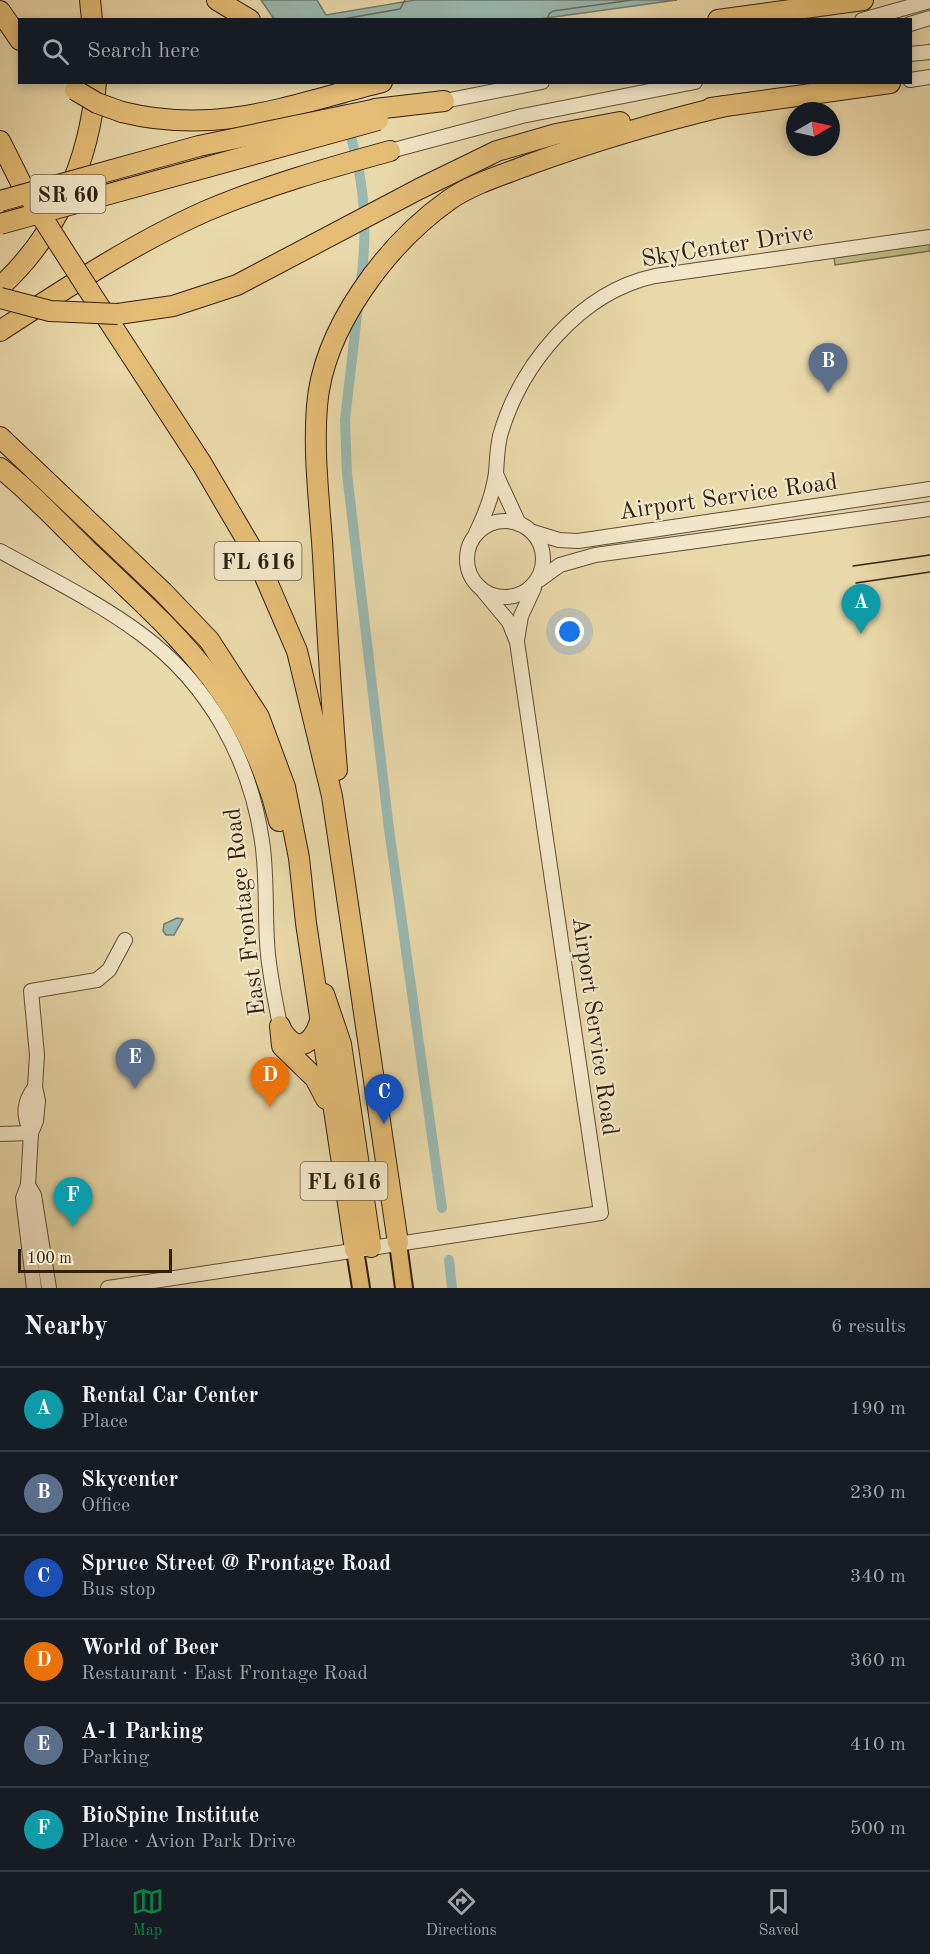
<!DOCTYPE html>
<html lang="en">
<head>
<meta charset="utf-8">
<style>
	:root { --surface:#171b24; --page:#242831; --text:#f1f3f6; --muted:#9ea1a6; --line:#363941; --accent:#0b8043 }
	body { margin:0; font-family:"Old Standard TT",serif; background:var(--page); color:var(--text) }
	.compass { position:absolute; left:786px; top:102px; width:54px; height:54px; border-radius:50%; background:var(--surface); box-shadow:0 3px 9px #0003; rotate:81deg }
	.scale { position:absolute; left:18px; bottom:15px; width:154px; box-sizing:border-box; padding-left:6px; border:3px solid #321f11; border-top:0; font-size:16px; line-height:21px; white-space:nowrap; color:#321f11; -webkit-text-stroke:4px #f1e6c7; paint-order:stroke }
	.you { position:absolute; left:570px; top:632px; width:21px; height:21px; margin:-15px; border:4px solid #fff; border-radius:50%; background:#1a73e8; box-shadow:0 0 0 9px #1a73e833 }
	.badge { display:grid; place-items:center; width:39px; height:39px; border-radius:50%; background:var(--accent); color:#fff; font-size:20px; font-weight:700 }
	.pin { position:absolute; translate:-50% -50px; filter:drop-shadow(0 2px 3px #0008) }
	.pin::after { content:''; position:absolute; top:32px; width:21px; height:18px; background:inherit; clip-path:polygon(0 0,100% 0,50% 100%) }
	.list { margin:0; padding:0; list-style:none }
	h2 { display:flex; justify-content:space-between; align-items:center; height:78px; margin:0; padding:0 24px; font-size:26px }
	h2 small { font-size:20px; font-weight:400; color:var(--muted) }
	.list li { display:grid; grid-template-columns:39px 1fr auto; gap:18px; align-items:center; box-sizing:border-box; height:84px; padding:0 24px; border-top:2px solid var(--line) }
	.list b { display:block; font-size:22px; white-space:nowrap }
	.list p { margin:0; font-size:20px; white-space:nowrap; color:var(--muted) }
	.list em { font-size:20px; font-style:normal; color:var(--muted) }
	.icon { flex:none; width:33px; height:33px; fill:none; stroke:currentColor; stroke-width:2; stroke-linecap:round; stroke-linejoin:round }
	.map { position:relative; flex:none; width:930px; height:1288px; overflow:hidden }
	.search { position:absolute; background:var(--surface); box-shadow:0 3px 9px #0003; left:18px; right:18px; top:18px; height:66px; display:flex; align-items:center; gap:15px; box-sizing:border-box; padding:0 21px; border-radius:0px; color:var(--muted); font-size:22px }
	.sheet { height:582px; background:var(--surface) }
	nav { display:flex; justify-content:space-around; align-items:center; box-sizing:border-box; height:84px; border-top:2px solid var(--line); background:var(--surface); font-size:16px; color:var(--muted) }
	nav a { display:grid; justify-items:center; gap:3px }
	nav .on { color:var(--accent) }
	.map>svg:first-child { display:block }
	.green { fill:#bcbd84; stroke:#776e4a; stroke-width:1.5 }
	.water { fill:#99b8b0; stroke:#707b70; stroke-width:1.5 }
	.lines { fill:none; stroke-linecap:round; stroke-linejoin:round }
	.shore { stroke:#666c60; stroke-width:1.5 }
	.canal { stroke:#99b8b0; stroke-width:10 }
	.minor-casing { stroke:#604d37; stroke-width:16 }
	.major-casing { stroke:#321f11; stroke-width:20 }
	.highway-casing { stroke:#321f11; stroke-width:22 }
	.minor { stroke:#f1e6c7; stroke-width:14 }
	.major { stroke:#e4bc74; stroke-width:16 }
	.highway { stroke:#e4bc74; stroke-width:20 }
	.tram { stroke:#321f11; stroke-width:1.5 }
	.highway-bridge-casing { stroke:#321f11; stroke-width:22; stroke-linecap:butt }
	.highway-bridge { stroke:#e4bc74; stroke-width:20 }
	.labels { text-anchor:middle; stroke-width:4.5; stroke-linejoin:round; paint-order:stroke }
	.shield { fill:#f1e6c7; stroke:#6b5b48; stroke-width:1.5 }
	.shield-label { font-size:22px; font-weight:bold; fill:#321f11 }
	.street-label { font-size:24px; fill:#321f11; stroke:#f1e6c7 }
</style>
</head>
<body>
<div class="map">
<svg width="930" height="1288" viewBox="0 0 930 1288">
	<rect width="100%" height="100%" fill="#e9d8a9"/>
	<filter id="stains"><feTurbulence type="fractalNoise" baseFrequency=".00333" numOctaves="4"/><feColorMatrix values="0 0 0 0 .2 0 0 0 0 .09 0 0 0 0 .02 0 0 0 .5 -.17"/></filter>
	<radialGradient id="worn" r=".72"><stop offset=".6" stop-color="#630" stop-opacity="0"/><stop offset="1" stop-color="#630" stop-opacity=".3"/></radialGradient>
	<path class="green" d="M 930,243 L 930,251 L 835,265 L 834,257 Z"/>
	<g class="water">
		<path d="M 261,0 L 317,0 L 326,15 L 415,0 L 677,0 L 532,20 L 274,19 Z"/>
		<path d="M 177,918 L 183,919 L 174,935 L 166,935 L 163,931 L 164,924 Z"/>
	</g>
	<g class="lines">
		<g class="shore">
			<path d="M 337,20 L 400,9 L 405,0"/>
			<path d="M 547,20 L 549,14 L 553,11 L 632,0"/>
		</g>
		<g class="canal">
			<path d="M 335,82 C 359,158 372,208 360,288"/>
			<path d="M 358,306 L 345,420 L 347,474 L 389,829 L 442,1208"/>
			<path d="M 449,1260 L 452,1288"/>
		</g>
		<g class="minor-casing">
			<g id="minor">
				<path d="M 862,20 L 930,1"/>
				<path d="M 910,24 L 930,18"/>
				<path d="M 910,54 L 930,52"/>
				<path d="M 910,80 L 930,77"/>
				<path d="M 444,101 L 542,82"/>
				<path d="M 390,151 L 522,116 L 695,82"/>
				<path d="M 496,474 L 519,524"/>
				<circle cx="505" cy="559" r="38"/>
				<path d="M 533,532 L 559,540 L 578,541 L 930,489"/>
				<path d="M 476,533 C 485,515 493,493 496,473 C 497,460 497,449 500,436 C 520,365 580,292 655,276 L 930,237"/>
				<path d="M 0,551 C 47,577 98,602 141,634 C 209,684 250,759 262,841 C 267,873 265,908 267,941 C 268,969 275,998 280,1026"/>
				<path d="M 539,580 L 560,565 L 595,555 L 930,509"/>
				<path d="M 517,640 L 521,616 L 534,588"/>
				<path d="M 31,1133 C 23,1115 23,1103 35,1087"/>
				<path d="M 0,1134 L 31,1133"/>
				<path d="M 28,1185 L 34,1195 L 49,1288"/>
				<path d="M 34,1288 L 23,1198 L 28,1185 L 31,1133 L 36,1121 L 38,1101 L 35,1087 L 37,1055 L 31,991 L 97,980 L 109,970 L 125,940"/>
				<path d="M 108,1288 L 601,1213 L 517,642 L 509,622 L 484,592"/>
			</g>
		</g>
		<g class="major-casing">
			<g id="major">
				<path d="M 398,1243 L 404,1288"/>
				<path d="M 355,1250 L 361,1288"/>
			</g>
		</g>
		<g class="highway-casing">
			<g id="highway">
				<path d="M 90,0 L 92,20"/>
				<path d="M 217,0 L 250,20"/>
				<path d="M 0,11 L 20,40"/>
				<path d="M 718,20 L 863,0"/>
				<path d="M 711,108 L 890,83"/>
				<path d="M 375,109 L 444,101"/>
				<path d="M 122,112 C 219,136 289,105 382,82"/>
				<path d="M 0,141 L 25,191"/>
				<path d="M 0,287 C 58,234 90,160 96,82"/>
				<path d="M 88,289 L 202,464 L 256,556 L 297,651 L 332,796 L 398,1243"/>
				<path d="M 118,314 L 173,306 L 237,285 L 419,189 L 497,151 L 556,134 L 620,122"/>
				<path d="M 0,331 C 66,288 134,243 206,211 C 265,186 328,168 390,151"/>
				<path d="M 0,437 L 163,592 L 209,640 L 259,717 L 285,787 L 299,858 L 306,923 L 355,1250"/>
				<path d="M 0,468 C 31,492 59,523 87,550 C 178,636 247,694 279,821"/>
				<path d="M 337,770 C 331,699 327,628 323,556 C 320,506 313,456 317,406 C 323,328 387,244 449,200 C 472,184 502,175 528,165 C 593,141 658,122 725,106"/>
				<path d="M 324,994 L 341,1044 L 371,1247"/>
				<path d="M 280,1026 L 282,1046 L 315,1078 L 326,1099"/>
				<path d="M 281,1029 C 296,1055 313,1045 320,1021"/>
			</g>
		</g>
		<use href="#minor" class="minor"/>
		<use href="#major" class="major"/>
		<use href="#highway" class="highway"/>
		<g class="tram">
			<path d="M 853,566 L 930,555"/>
			<path d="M 856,583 L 930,572"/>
		</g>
		<g class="highway-bridge-casing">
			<g id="highway-bridge">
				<path d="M 75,90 L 97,103 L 122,112"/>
				<path d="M 0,201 L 199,146 L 372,110"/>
				<path d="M 33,203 L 88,289"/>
				<path d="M 0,224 L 378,120"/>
				<path d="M 0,298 L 50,311 L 118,314"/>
			</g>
		</g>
		<use href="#highway-bridge" class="highway-bridge"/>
	</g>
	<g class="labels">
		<g class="shield">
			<rect x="30.5" y="175" width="75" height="38" rx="4.5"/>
			<rect x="214.5" y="542" width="87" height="38" rx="4.5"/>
			<rect x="300.5" y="1162" width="87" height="38" rx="4.5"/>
		</g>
		<g class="shield-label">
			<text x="68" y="202">SR 60</text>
			<text x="258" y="569">FL 616</text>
			<text x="344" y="1189">FL 616</text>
		</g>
		<g class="street-label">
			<text transform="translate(727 245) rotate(-9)" y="8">SkyCenter Drive</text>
			<text transform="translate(728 496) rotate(-8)" y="8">Airport Service Road</text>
			<text transform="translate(244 912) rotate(-97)" y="8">East Frontage Road</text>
			<text transform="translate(596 1026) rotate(82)" y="8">Airport Service Road</text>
		</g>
	</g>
	<rect width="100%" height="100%" filter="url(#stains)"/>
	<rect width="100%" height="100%" fill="url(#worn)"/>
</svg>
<svg class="compass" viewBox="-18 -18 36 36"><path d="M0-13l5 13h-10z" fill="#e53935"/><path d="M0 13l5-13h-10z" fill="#9ea1a6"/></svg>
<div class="scale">100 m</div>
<div class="you"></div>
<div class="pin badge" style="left:861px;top:634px;background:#0f9aa8">A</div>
<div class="pin badge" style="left:828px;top:393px;background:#5c6f8a">B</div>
<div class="pin badge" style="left:384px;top:1124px;background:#1a4fb4">C</div>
<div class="pin badge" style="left:270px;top:1107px;background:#e8710a">D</div>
<div class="pin badge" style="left:135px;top:1089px;background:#5c6f8a">E</div>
<div class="pin badge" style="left:73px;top:1227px;background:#0f9aa8">F</div>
<div class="search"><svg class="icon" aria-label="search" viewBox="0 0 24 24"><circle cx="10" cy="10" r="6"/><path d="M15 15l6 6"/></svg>Search here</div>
</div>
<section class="sheet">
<h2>Nearby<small>6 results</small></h2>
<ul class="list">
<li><span class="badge" style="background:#0f9aa8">A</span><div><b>Rental Car Center</b><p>Place</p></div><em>190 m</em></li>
<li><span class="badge" style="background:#5c6f8a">B</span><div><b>Skycenter</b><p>Office</p></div><em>230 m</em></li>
<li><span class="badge" style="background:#1a4fb4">C</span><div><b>Spruce Street @ Frontage Road</b><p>Bus stop</p></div><em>340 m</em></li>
<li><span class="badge" style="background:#e8710a">D</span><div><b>World of Beer</b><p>Restaurant · East Frontage Road</p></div><em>360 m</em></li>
<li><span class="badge" style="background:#5c6f8a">E</span><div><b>A-1 Parking</b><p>Parking</p></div><em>410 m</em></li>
<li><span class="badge" style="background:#0f9aa8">F</span><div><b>BioSpine Institute</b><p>Place · Avion Park Drive</p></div><em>500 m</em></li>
</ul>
</section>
<nav>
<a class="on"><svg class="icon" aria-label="map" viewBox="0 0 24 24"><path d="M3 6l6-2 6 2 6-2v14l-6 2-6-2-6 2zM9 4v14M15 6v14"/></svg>Map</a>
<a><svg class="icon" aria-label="directions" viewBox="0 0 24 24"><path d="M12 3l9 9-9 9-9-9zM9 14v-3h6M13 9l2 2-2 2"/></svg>Directions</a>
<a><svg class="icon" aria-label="saved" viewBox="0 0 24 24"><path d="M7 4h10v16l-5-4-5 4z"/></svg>Saved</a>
</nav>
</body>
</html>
